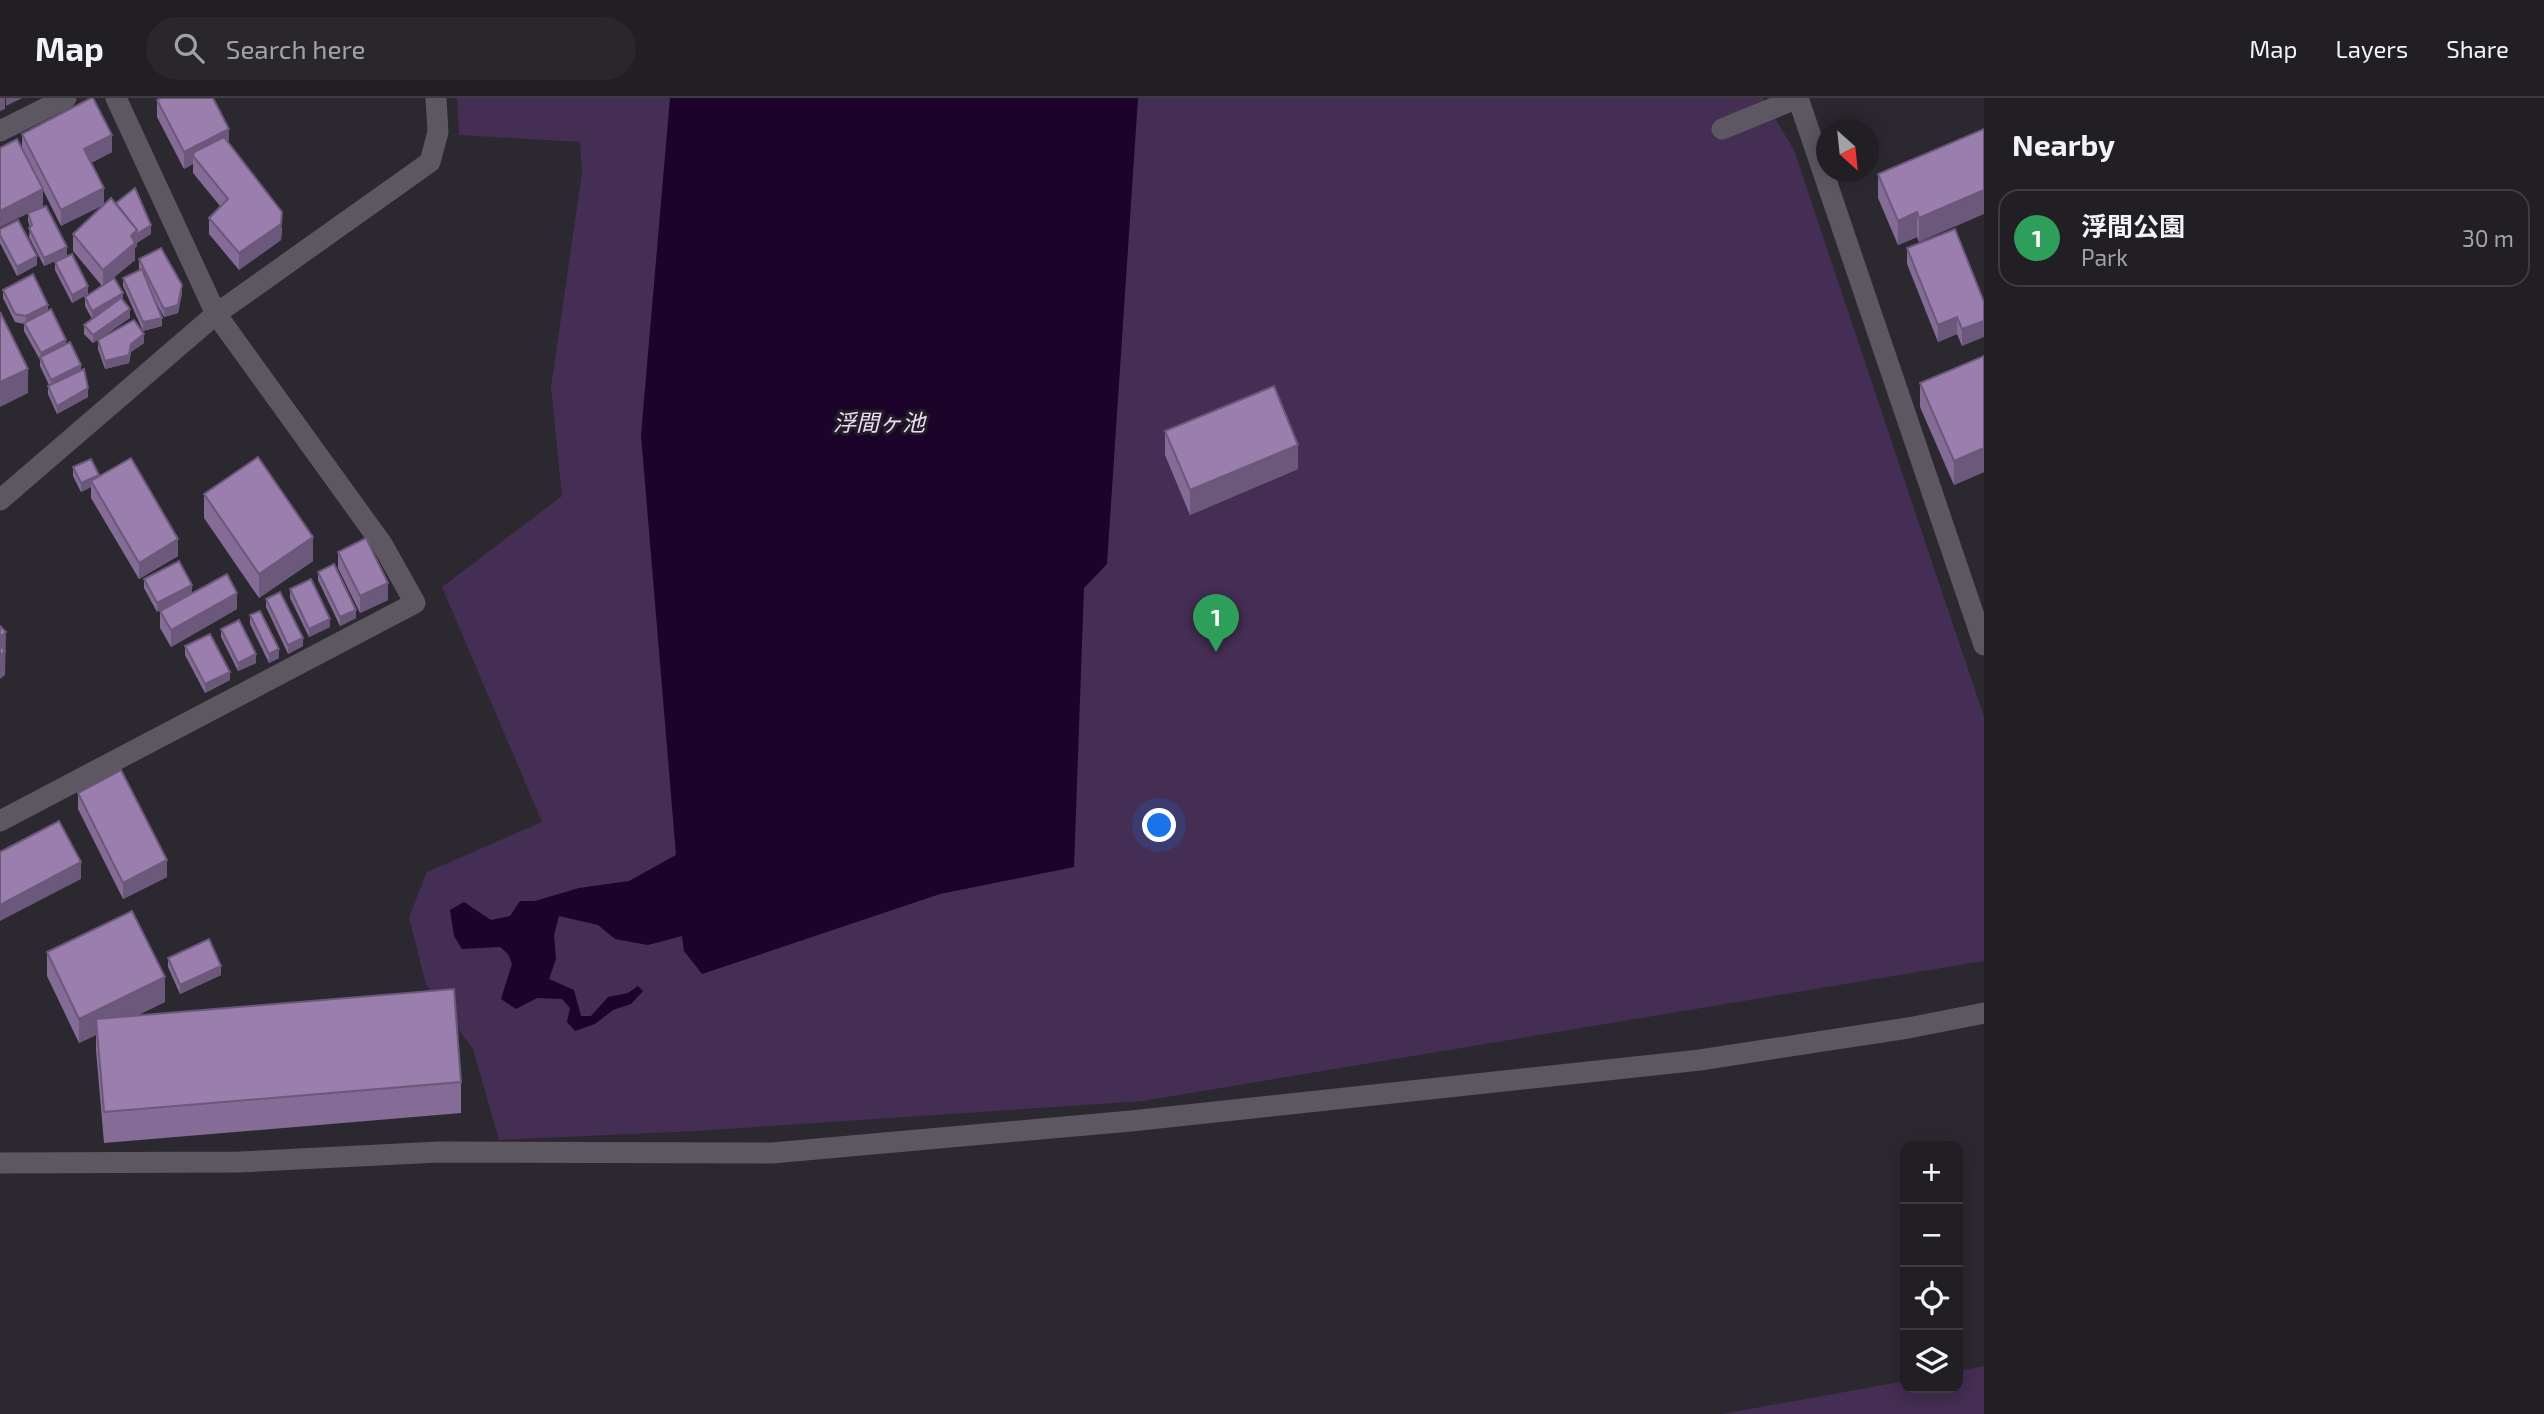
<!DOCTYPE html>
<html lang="en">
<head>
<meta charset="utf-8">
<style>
	:root { --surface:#211e24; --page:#29272c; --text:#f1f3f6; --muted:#a2a2a6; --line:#3e3c41; --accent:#1a73e8 }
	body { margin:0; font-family:"Exo 2","Noto Sans JP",sans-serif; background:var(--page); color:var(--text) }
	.controls { position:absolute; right:21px; bottom:21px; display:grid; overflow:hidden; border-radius:14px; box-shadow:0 4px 18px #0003 }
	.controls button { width:63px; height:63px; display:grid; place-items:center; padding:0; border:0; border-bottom:2px solid var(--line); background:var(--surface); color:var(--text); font:35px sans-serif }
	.compass { position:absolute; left:1816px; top:21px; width:63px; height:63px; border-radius:50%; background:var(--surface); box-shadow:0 4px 18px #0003; rotate:153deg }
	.you { position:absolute; left:1160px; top:728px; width:24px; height:24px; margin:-18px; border:5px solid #fff; border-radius:50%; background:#1a73e8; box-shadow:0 0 0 10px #1a73e833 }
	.badge { display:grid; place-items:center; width:46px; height:46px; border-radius:50%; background:var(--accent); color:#fff; font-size:23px; font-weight:700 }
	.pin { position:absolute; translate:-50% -58px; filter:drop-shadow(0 2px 4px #0008) }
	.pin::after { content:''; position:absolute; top:37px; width:24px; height:21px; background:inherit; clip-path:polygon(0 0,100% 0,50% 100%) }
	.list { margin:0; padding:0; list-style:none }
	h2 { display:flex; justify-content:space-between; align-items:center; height:91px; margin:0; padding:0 28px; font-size:30px }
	h2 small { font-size:23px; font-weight:400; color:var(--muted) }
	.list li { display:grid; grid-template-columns:46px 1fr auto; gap:21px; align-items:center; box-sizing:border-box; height:98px; margin:0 14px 14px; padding:0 14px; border:2px solid var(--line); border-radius:21px }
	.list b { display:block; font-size:26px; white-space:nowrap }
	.list p { margin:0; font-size:23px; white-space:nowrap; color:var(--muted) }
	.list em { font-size:23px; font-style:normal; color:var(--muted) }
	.icon { flex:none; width:38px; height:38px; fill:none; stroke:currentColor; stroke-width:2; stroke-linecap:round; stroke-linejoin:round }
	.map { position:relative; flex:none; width:1984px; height:1316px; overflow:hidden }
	header { display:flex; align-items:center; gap:42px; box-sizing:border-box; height:98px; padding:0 35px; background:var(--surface); border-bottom:2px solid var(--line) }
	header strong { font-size:33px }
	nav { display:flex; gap:38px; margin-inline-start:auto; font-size:24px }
	.search { width:490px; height:63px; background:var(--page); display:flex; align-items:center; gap:18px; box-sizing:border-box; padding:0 24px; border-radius:38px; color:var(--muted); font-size:26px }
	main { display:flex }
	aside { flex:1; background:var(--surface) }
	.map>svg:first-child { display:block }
	.green { fill:#442e53 }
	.water { fill:#1b0329 }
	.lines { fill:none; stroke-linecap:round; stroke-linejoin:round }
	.street { stroke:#5c5760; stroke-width:21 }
	.secondary { stroke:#5c5760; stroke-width:21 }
	.wall { fill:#846c96 }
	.shaded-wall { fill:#6b587a }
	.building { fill:#997eae; stroke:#6b587a; stroke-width:2 }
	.labels { text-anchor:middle; stroke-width:6; stroke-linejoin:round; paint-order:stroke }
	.water-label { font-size:23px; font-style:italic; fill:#ebdbf8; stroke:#231e26 }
</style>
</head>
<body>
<header>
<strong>Map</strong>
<div class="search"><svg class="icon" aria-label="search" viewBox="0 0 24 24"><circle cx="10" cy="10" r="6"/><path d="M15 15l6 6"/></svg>Search here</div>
<nav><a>Map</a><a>Layers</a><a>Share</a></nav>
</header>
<main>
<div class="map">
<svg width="1984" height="1316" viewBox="0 0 1984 1316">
	<rect width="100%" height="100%" fill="#2c2830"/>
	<g class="green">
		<path d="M 457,0 L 1763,0 L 1794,52 L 1984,619 L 1984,863 L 1143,1003 L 696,1033 L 499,1042 L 473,951 L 426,887 L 409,819 L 427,774 L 542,724 L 442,489 L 562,398 L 551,289 L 582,75 L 580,44 L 459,37 Z"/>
		<path d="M 1984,1268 L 1984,1316 L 1722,1316 L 1905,1283 L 1905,1290 L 1958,1290 L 1958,1273 Z"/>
	</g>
	<path class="water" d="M 670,0 L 1138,0 L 1107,466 L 1084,490 L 1074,769 L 940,796 L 702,876 L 684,853 L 682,838 L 648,847 L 615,841 L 598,827 L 559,818 L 554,837 L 556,861 L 549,881 L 574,892 L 581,918 L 591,918 L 608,899 L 628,895 L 638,888 L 643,893 L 631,906 L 613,912 L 595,926 L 575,933 L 567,924 L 570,910 L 562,901 L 537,900 L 516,911 L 501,901 L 512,866 L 508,856 L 500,849 L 462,851 L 454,838 L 450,812 L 464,804 L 491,822 L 510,818 L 520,803 L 535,803 L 579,790 L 629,783 L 676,757 L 641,337 Z"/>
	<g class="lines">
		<g class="street">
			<path d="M 1798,0 L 1984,547"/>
			<path d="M 0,33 L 66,0"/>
			<path d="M 0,402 L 216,216 L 430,64 L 438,34 L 436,0"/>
			<path d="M 0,723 L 415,505 L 382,446 L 216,216 L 116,0"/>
			<path d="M 0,1065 L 239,1064 L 439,1054 L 772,1055 L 1131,1023 L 1700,962 L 1908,930 L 1984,915"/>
		</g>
		<path class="secondary" d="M 1722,31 L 1798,0"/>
	</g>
	<g class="wall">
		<path d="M 157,2 L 229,46 L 282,131 L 281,142 L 239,172 L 209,136 L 209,120 L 220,108 L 193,75 L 193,66 L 184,71 L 157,19 Z"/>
		<path d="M 1984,31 L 1919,144 L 1917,139 L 1898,147 L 1878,100 L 1878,76 Z"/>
		<path d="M 22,36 L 112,54 L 91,65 L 61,128 L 43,92 L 43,108 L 31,114 L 67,158 L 44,168 L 29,139 L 30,129 L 28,123 L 28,115 L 0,129 L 0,50 L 22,51 Z"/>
		<path d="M 116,105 L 151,136 L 137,144 L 137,148 L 135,150 L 135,162 L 110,182 L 123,203 L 130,220 L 93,245 L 84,236 L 84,227 L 96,219 L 92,221 L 85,208 L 85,199 L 102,188 L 73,153 L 73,136 Z"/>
		<path d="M 0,131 L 37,167 L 17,178 L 0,145 Z"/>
		<path d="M 1907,150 L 1984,204 L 1962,248 L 1957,236 L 1938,244 L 1907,166 Z"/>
		<path d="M 139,161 L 182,195 L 178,215 L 164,219 L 151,195 L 162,228 L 143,233 L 123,188 L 123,180 L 140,172 L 139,170 Z"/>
		<path d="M 55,164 L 88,196 L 72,205 L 55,172 Z"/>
		<path d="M 3,192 L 48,212 L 81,272 L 88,299 L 57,316 L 48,296 L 48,288 L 49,287 L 40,268 L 40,262 L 24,233 L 24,226 L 15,224 L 3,200 Z"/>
		<path d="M 98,242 L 144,245 L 131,254 L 129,265 L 105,271 L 98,251 Z"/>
		<path d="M 1984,258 L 1984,374 L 1954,387 L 1920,309 L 1920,285 Z"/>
		<path d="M 1165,333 L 1298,371 L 1190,417 L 1165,357 Z"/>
		<path d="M 73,369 L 99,379 L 178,458 L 139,481 L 91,400 L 91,389 L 81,394 L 73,378 Z"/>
		<path d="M 204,396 L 313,463 L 259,500 L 204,420 Z"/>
		<path d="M 338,454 L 388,502 L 360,515 L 338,470 Z"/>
		<path d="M 179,463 L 157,514 L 144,490 L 144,481 Z"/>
		<path d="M 318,474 L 356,520 L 340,528 L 318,482 Z"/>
		<path d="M 290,491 L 330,529 L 309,539 L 290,500 Z"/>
		<path d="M 266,501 L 303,548 L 288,556 L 266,509 Z"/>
		<path d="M 237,511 L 171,549 L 160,530 L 160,513 Z"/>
		<path d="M 250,517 L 279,560 L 269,565 L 250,526 Z"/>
		<path d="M 221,531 L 256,565 L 238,573 L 221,539 Z"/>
		<path d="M 185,548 L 230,582 L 205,595 L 185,557 Z"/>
		<path d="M 78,695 L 167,779 L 123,801 L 78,711 Z"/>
		<path d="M 47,854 L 165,904 L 136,918 L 461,984 L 461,1015 L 104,1045 L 96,952 L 96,937 L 79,945 L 47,878 Z"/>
		<path d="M 168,860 L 221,877 L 180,896 L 168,869 Z"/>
	</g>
	<g class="shaded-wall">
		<path d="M 0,0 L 5,0 L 5,11 L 0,13 Z"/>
		<path d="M 6,0 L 22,0 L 6,8 Z"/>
		<path d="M 229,31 L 229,48 L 193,58 L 193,66 L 184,71 L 184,54 Z"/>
		<path d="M 112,37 L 112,54 L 84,68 L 84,51 Z"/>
		<path d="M 104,90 L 104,107 L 61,128 L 61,112 Z"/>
		<path d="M 43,91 L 43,108 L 0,129 L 0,113 Z"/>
		<path d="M 1984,92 L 1984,116 L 1919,144 L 1919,120 Z"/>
		<path d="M 282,114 L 281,142 L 239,172 L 239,155 Z"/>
		<path d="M 1917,114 L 1917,139 L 1898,147 L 1898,123 Z"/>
		<path d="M 151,127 L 151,136 L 137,145 L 137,136 Z"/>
		<path d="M 137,132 L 137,148 L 135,150 L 135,162 L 103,189 L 103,172 Z"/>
		<path d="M 67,149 L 67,158 L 44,168 L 44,160 Z"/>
		<path d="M 37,158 L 37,167 L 17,178 L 17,169 Z"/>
		<path d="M 182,187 L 182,195 L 178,215 L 164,219 L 164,211 Z"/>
		<path d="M 88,188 L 88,196 L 72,205 L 72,197 Z"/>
		<path d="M 123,195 L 123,204 L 92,221 L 92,213 Z"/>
		<path d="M 48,207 L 48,215 L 26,226 L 26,218 Z"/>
		<path d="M 130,211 L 130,220 L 93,245 L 93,237 Z"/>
		<path d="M 1957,219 L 1957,236 L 1938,244 L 1938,227 Z"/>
		<path d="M 162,220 L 162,228 L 143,233 L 143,224 Z"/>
		<path d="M 1984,223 L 1984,239 L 1962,248 L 1962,231 Z"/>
		<path d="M 144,236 L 144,245 L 131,254 L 129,265 L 105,271 L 105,263 L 131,246 Z"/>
		<path d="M 66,242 L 66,251 L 41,263 L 41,255 Z"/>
		<path d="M 81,267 L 81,276 L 51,290 L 51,282 Z"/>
		<path d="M 28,271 L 28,295 L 0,309 L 0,284 Z"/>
		<path d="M 88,290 L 88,299 L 57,316 L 57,308 Z"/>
		<path d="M 1298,347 L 1298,371 L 1190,417 L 1190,392 Z"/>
		<path d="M 1984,350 L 1984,374 L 1954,387 L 1954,363 Z"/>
		<path d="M 99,377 L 99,386 L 91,383 L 91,389 L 81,394 L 81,385 Z"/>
		<path d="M 313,439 L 313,463 L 259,500 L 259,476 Z"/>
		<path d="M 178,441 L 178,458 L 139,481 L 139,465 Z"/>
		<path d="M 388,485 L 388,502 L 360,515 L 360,498 Z"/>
		<path d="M 192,487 L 192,496 L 157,514 L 157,505 Z"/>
		<path d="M 237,495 L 237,511 L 171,549 L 171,532 Z"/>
		<path d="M 356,512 L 356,520 L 340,528 L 340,519 Z"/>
		<path d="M 330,521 L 330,529 L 309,539 L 309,531 Z"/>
		<path d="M 6,534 L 5,577 L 0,581 L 0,539 Z"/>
		<path d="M 303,540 L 303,548 L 288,556 L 288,547 Z"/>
		<path d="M 279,551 L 279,560 L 269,565 L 269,556 Z"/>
		<path d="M 256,556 L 256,565 L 238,573 L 238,565 Z"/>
		<path d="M 230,574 L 230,582 L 205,595 L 205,586 Z"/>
		<path d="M 167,762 L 167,779 L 123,801 L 123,785 Z"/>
		<path d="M 81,764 L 81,781 L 0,823 L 0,807 Z"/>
		<path d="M 221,868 L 221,877 L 180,896 L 180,887 Z"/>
		<path d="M 165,879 L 165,904 L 98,936 L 96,921 L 96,937 L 79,945 L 79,921 Z"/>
	</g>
	<g class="building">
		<path d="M 91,0 L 93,0 L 112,37 L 84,51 L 104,90 L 61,112 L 22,36 Z"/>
		<path d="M 161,0 L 213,0 L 229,31 L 184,54 L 157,2 Z"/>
		<path d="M 1984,31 L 1984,92 L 1919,120 L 1917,114 L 1898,123 L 1878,76 Z"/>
		<path d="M 224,39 L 282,114 L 281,126 L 239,155 L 209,120 L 228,101 L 193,58 L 194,54 Z"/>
		<path d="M 17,41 L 43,91 L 0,113 L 0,50 Z"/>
		<path d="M 135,90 L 151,127 L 137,136 L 137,132 L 116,105 Z"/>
		<path d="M 111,100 L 137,132 L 131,138 L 135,145 L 103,172 L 73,136 Z"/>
		<path d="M 46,108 L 67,149 L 44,160 L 29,130 L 32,127 L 28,115 Z"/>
		<path d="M 18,122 L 37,158 L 17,169 L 0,137 L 0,131 Z"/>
		<path d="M 1955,131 L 1984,204 L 1984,223 L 1962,231 L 1957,219 L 1938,227 L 1907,150 Z"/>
		<path d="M 161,150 L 182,187 L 178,207 L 164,211 L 139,161 Z"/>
		<path d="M 72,156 L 88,188 L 72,197 L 55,164 Z"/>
		<path d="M 142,171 L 162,220 L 143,224 L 123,180 Z"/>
		<path d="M 33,176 L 48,207 L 26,218 L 15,216 L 3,192 Z"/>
		<path d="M 114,180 L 123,195 L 92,213 L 85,199 Z"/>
		<path d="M 121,200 L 130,211 L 93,237 L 84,227 Z"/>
		<path d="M 51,211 L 66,242 L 41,255 L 24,225 Z"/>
		<path d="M 0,214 L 28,271 L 0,284 Z"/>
		<path d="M 134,222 L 144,236 L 131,246 L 129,257 L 105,263 L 98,242 Z"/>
		<path d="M 70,244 L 81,267 L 51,282 L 40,259 Z"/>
		<path d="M 1984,258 L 1984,350 L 1954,363 L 1920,285 Z"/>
		<path d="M 84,271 L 88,290 L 57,308 L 48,288 Z"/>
		<path d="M 1274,288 L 1298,347 L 1190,392 L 1165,333 Z"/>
		<path d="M 258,359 L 313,439 L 259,476 L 204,396 Z"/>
		<path d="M 131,360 L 178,441 L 139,465 L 91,383 Z"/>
		<path d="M 91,361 L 99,377 L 81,385 L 73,369 Z"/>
		<path d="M 366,440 L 388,485 L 360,498 L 338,454 Z"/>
		<path d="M 179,463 L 192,487 L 157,505 L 144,481 Z"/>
		<path d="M 334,466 L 356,512 L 340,519 L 318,474 Z"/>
		<path d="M 227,476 L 237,495 L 171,532 L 160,513 Z"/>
		<path d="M 311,481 L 330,521 L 309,531 L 290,491 Z"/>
		<path d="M 280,494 L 303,540 L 288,547 L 266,501 Z"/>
		<path d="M 260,513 L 279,551 L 269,556 L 250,517 Z"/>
		<path d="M 239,522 L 256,556 L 238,565 L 221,531 Z"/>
		<path d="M 0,528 L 6,534 L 0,539 Z"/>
		<path d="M 210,536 L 230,574 L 205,586 L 185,548 Z"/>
		<path d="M 0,547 L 5,553 L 0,557 Z"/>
		<path d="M 121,672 L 167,762 L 123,785 L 78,695 Z"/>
		<path d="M 59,723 L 81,764 L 0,807 L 0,754 Z"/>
		<path d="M 132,813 L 165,879 L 79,921 L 47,854 Z"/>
		<path d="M 209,841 L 221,868 L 180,887 L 168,860 Z"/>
		<path d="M 454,891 L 461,984 L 104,1014 L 96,921 Z"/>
	</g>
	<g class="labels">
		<g class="water-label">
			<text x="879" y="333">浮間ヶ池</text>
		</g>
	</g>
</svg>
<div class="controls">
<button>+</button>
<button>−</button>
<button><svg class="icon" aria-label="locate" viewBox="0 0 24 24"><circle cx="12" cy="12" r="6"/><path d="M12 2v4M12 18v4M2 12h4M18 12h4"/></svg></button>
<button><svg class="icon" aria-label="layers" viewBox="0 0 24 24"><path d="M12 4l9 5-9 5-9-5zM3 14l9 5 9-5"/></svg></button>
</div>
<svg class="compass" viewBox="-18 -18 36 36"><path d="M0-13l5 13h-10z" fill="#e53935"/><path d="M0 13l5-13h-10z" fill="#a2a2a6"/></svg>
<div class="you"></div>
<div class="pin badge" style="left:1216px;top:554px;background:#2e9e5b">1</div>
</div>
<aside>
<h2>Nearby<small></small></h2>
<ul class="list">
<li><span class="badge" style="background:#2e9e5b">1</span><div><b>浮間公園</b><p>Park</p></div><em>30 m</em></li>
</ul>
</aside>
</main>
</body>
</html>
